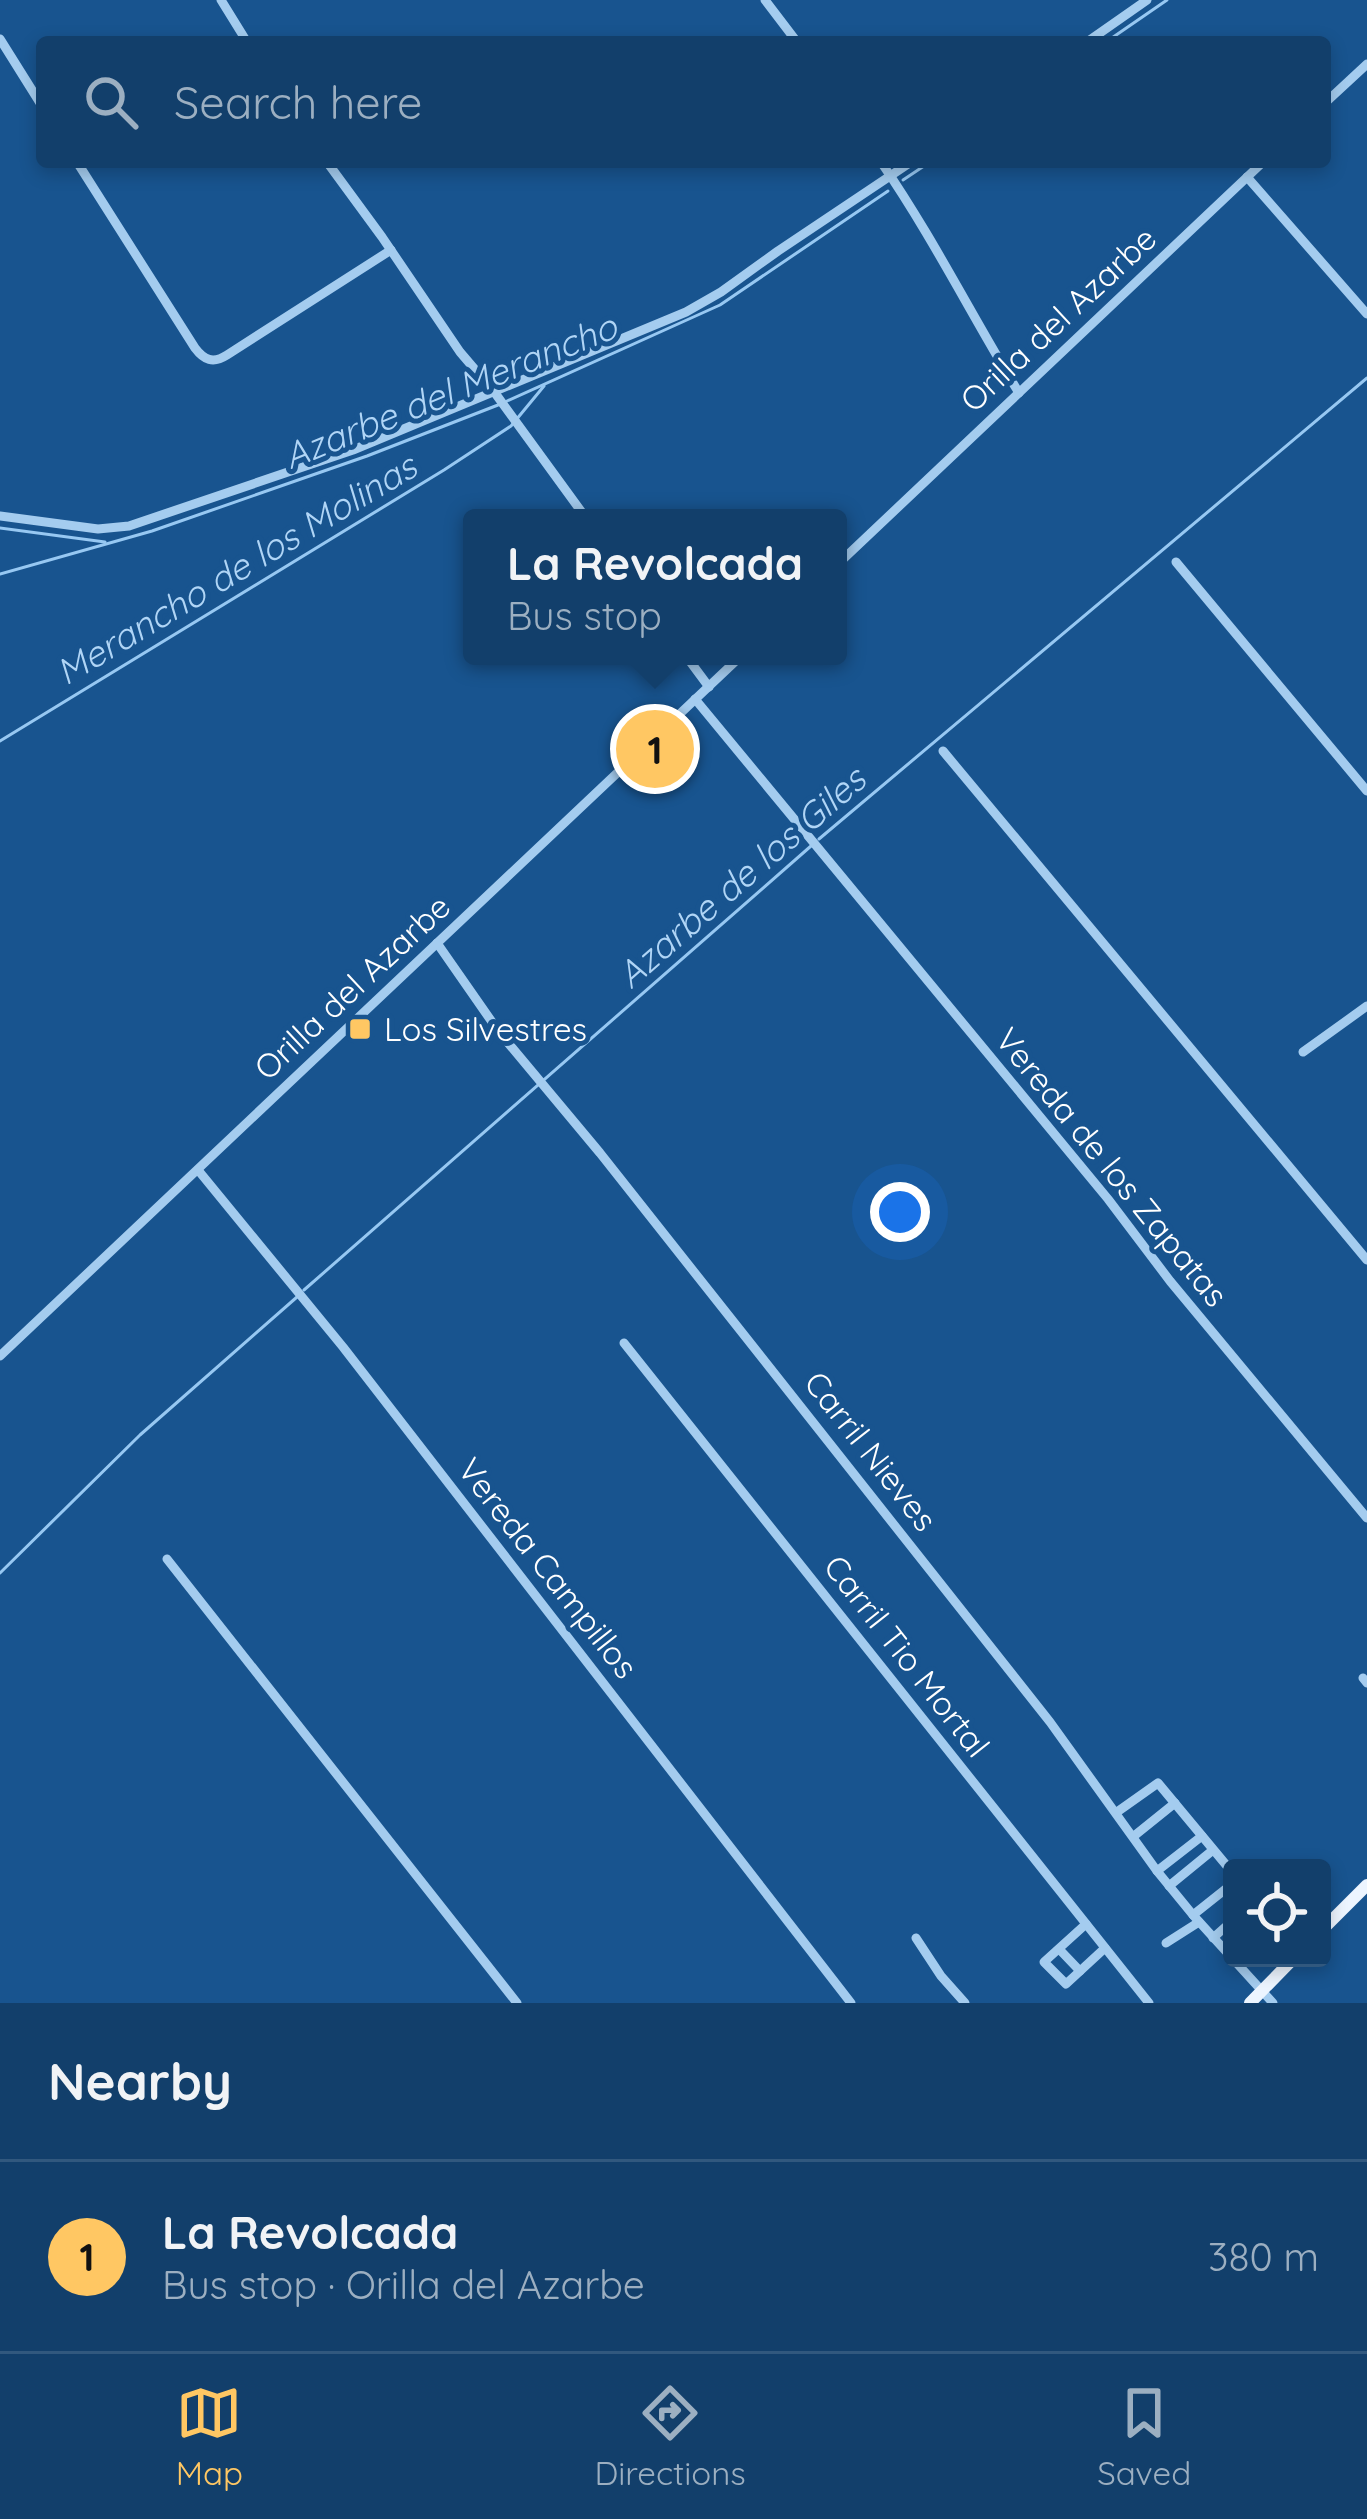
<!DOCTYPE html>
<html lang="en">
<head>
<meta charset="utf-8">
<style>
	:root { --surface:#123f6b; --page:#1f4a73; --text:#f1f3f6; --muted:#9cafc1; --line:#31587e; --accent:#ffc763 }
	body { margin:0; font-family:Quicksand,sans-serif; background:var(--page); color:var(--text) }
	.controls { position:absolute; right:36px; bottom:36px; display:grid; overflow:hidden; border-radius:12px; box-shadow:0 6px 18px #0003 }
	.controls button { width:108px; height:108px; display:grid; place-items:center; padding:0; border:0; border-bottom:3px solid var(--line); background:var(--surface); color:var(--text); font:60px sans-serif }
	.you { position:absolute; left:900px; top:1212px; width:42px; height:42px; margin:-30px; border:9px solid #fff; border-radius:50%; background:#1a73e8; box-shadow:0 0 0 18px #1a73e833 }
	.badge { display:grid; place-items:center; width:78px; height:78px; border-radius:50%; background:var(--accent); color:#111; font-size:39px; font-weight:700 }
	.pin { position:absolute; translate:-50% -50%; border:6px solid #fff; box-shadow:0 3px 12px #0006 }
	.popup { position:absolute; left:463px; top:509px; width:384px; height:156px; box-sizing:border-box; display:grid; place-content:center; border-radius:12px; background:var(--surface); filter:drop-shadow(0 3px 9px #0005); font-size:39px; white-space:nowrap; color:var(--muted) }
	.popup b { font-size:45px; color:var(--text) }
	.popup::after { content:''; position:absolute; left:50%; top:100%; margin-left:-24px; border:24px solid transparent; border-top-color:var(--surface) }
	.list { margin:0; padding:0; list-style:none }
	h2 { display:flex; justify-content:space-between; align-items:center; height:156px; margin:0; padding:0 48px; font-size:51px }
	h2 small { font-size:39px; font-weight:400; color:var(--muted) }
	.list li { display:grid; grid-template-columns:78px 1fr auto; gap:36px; align-items:center; box-sizing:border-box; height:192px; padding:0 48px; border-top:3px solid var(--line) }
	.list b { display:block; font-size:45px; white-space:nowrap }
	.list p { margin:0; font-size:39px; white-space:nowrap; color:var(--muted) }
	.list em { font-size:39px; font-style:normal; color:var(--muted) }
	.icon { flex:none; width:66px; height:66px; fill:none; stroke:currentColor; stroke-width:2; stroke-linecap:round; stroke-linejoin:round }
	.map { position:relative; flex:none; width:1367px; height:2003px; overflow:hidden }
	.search { position:absolute; background:var(--surface); box-shadow:0 6px 18px #0003; left:36px; right:36px; top:36px; height:132px; display:flex; align-items:center; gap:30px; box-sizing:border-box; padding:0 42px; border-radius:12px; color:var(--muted); font-size:45px }
	.sheet { height:348px; background:var(--surface) }
	nav { display:flex; justify-content:space-around; align-items:center; box-sizing:border-box; height:168px; border-top:3px solid var(--line); background:var(--surface); font-size:33px; color:var(--muted) }
	nav a { display:grid; justify-items:center; gap:6px }
	nav .on { color:var(--accent) }
	.map>svg:first-child { display:block }
	.lines { fill:none; stroke-linecap:round; stroke-linejoin:round }
	.stream { stroke:#97c8f2; stroke-width:3 }
	.minor { stroke:#a4ccef; stroke-width:9 }
	.major { stroke:#edf5ff; stroke-width:12 }
	.poi-dot { fill:#ffc763; stroke:#18548f; stroke-width:4.5 }
	.labels { text-anchor:middle; stroke-width:10; stroke-linejoin:round; paint-order:stroke }
	.street-label { font-size:33px; fill:#fff; stroke:#18548f }
	.poi-label { font-size:33px; fill:#fff; stroke:#18548f; text-anchor:start }
	.water-label { font-size:36px; font-style:italic; fill:#b0d5f6; stroke:#18548f }
</style>
</head>
<body>
<div class="map">
<svg width="1367" height="2003" viewBox="0 0 1367 2003">
	<rect width="100%" height="100%" fill="#18548f"/>
	<g class="lines">
		<g class="stream">
			<path d="M 1106,42 L 1167,0"/>
			<path d="M 903,180 L 930,162"/>
			<path d="M 507,401 L 720,305 L 888,191"/>
			<path d="M 0,528 L 105,542"/>
			<path d="M 0,574 L 152,531 L 367,456 L 498,405"/>
			<path d="M 0,741 L 444,470 L 511,426 L 544,386"/>
			<path d="M 819,839 L 1367,378"/>
			<path d="M 304,1290 L 811,846"/>
			<path d="M 0,1573 L 140,1435 L 297,1297"/>
		</g>
		<g class="minor">
			<path d="M 221,0 L 247,42"/>
			<path d="M 765,0 L 797,42"/>
			<path d="M 0,39 L 42,106"/>
			<path d="M 1087,42 L 1147,0"/>
			<path d="M 1325,103 L 1367,64"/>
			<path d="M 77,162 L 195,348 C 204,360 213,364 227,355 L 391,250"/>
			<path d="M 327,162 L 382,237 L 460,352 L 495,393 L 586,518"/>
			<path d="M 881,162 C 932,236 972,316 1019,393"/>
			<path d="M 1247,177 L 1367,314"/>
			<path d="M 0,516 L 98,529 L 129,526 L 353,450 L 686,312 L 721,292 L 778,251 L 911,162"/>
			<path d="M 1176,562 L 1367,791"/>
			<path d="M 838,564 L 1263,162"/>
			<path d="M 686,656 L 709,687"/>
			<path d="M 695,699 L 1108,1199 L 1170,1281 L 1367,1518"/>
			<path d="M 943,751 L 1367,1260"/>
			<path d="M 437,943 L 499,1032 L 600,1153 L 1050,1722 L 1157,1871 L 1193,1915 L 1273,2003"/>
			<path d="M 1303,1052 L 1367,1006"/>
			<path d="M 198,1170 L 343,1347 L 851,2003"/>
			<path d="M 624,1343 L 1149,2003"/>
			<path d="M 0,1356 L 741,656"/>
			<path d="M 167,1559 L 517,2003"/>
			<path d="M 1363,1678 L 1367,1683"/>
			<path d="M 1117,1812 L 1158,1783 L 1232,1872"/>
			<path d="M 1134,1836 L 1175,1803"/>
			<path d="M 1157,1871 L 1202,1836"/>
			<path d="M 1169,1886 L 1213,1850"/>
			<path d="M 1193,1915 L 1232,1884"/>
			<path d="M 1086,1924 L 1044,1962 L 1066,1984 L 1105,1948"/>
			<path d="M 916,1938 L 941,1976 L 965,2003"/>
			<path d="M 1213,1938 L 1232,1921"/>
			<path d="M 1166,1943 L 1199,1922"/>
			<path d="M 1059,1949 L 1080,1971"/>
		</g>
		<g class="major">
			<path d="M 1322,1930 L 1367,1885"/>
			<path d="M 1250,2003 L 1294,1958"/>
		</g>
	</g>
	<rect class="poi-dot" x="348" y="1017" width="24" height="24" rx="6"/>
	<g class="labels">
		<g class="street-label">
			<text transform="translate(1058 319) rotate(-43)" y="12">Orilla del Azarbe</text>
			<text transform="translate(352 987) rotate(-43)" y="12">Orilla del Azarbe</text>
			<text transform="translate(1112 1167) rotate(51)" y="12">Vereda de los Zapatas</text>
			<text transform="translate(871 1451) rotate(52)" y="12">Carril Nieves</text>
			<text transform="translate(548 1568) rotate(52)" y="12">Vereda Campillos</text>
			<text transform="translate(907 1656) rotate(52)" y="12">Carril Tio Mortal</text>
		</g>
		<g class="poi-label">
			<text x="384" y="1041">Los Silvestres</text>
		</g>
		<g class="water-label">
			<text transform="translate(450 391) rotate(-22)" y="13">Azarbe del Merancho</text>
			<text transform="translate(236 569) rotate(-31)" y="13">Merancho de los Molinas</text>
			<text transform="translate(741 877) rotate(-41)" y="13">Azarbe de los Giles</text>
		</g>
	</g>
</svg>
<div class="controls">
<button><svg class="icon" aria-label="locate" viewBox="0 0 24 24"><circle cx="12" cy="12" r="6"/><path d="M12 2v4M12 18v4M2 12h4M18 12h4"/></svg></button>
</div>
<div class="you"></div>
<div class="pin badge" style="left:655px;top:749px">1</div>
<div class="popup"><b>La Revolcada</b>Bus stop</div>
<div class="search"><svg class="icon" aria-label="search" viewBox="0 0 24 24"><circle cx="10" cy="10" r="6"/><path d="M15 15l6 6"/></svg>Search here</div>
</div>
<section class="sheet">
<h2>Nearby<small></small></h2>
<ul class="list">
<li><span class="badge">1</span><div><b>La Revolcada</b><p>Bus stop · Orilla del Azarbe</p></div><em>380 m</em></li>
</ul>
</section>
<nav>
<a class="on"><svg class="icon" aria-label="map" viewBox="0 0 24 24"><path d="M3 6l6-2 6 2 6-2v14l-6 2-6-2-6 2zM9 4v14M15 6v14"/></svg>Map</a>
<a><svg class="icon" aria-label="directions" viewBox="0 0 24 24"><path d="M12 3l9 9-9 9-9-9zM9 14v-3h6M13 9l2 2-2 2"/></svg>Directions</a>
<a><svg class="icon" aria-label="saved" viewBox="0 0 24 24"><path d="M7 4h10v16l-5-4-5 4z"/></svg>Saved</a>
</nav>
</body>
</html>
